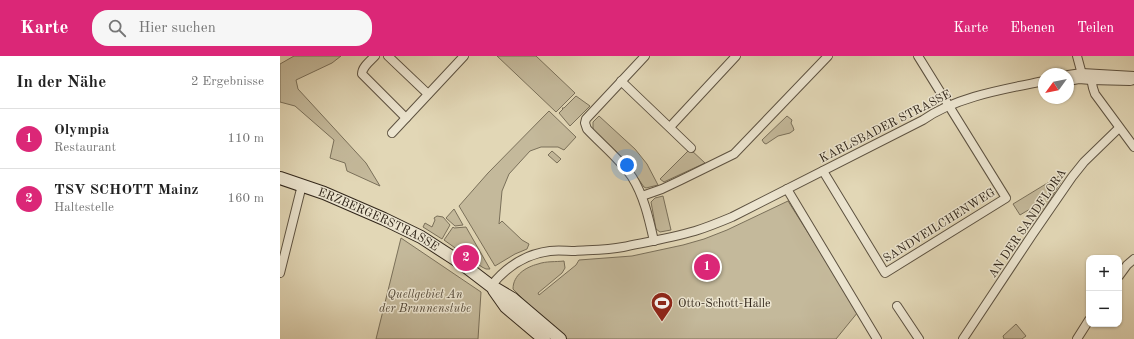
<!DOCTYPE html>
<html lang="de">
<head>
<meta charset="utf-8">
<style>
	:root { --surface:#fff; --page:#f6f6f6; --text:#222; --muted:#767676; --line:#e0e0e0; --accent:#db2777 }
	body { margin:0; font-family:"Old Standard TT",serif; background:var(--page); color:var(--text) }
	.controls { position:absolute; right:12px; bottom:12px; display:grid; overflow:hidden; border-radius:8px; box-shadow:0 1px 3px #0004 }
	.controls button { width:36px; height:36px; display:grid; place-items:center; padding:0; border:0; border-bottom:1px solid var(--line); background:var(--surface); color:var(--text); font:20px sans-serif }
	.compass { position:absolute; left:758px; top:12px; width:36px; height:36px; border-radius:50%; background:var(--surface); box-shadow:0 1px 3px #0004; rotate:237deg }
	.you { position:absolute; left:347px; top:109px; width:14px; height:14px; margin:-10px; border:3px solid #fff; border-radius:50%; background:#1a73e8; box-shadow:0 0 0 6px #1a73e833 }
	.badge { display:grid; place-items:center; width:26px; height:26px; border-radius:50%; background:var(--accent); color:#fff; font-size:13px; font-weight:700 }
	.pin { position:absolute; translate:-50% -50%; border:2px solid #fff; box-shadow:0 1px 4px #0006 }
	.list { margin:0; padding:0; list-style:none }
	h2 { display:flex; justify-content:space-between; align-items:center; height:52px; margin:0; padding:0 16px; font-size:17px }
	h2 small { font-size:13px; font-weight:400; color:var(--muted) }
	.list li { display:grid; grid-template-columns:26px 1fr auto; gap:12px; align-items:center; box-sizing:border-box; height:60px; padding:0 16px; border-top:1px solid var(--line) }
	.list b { display:block; font-size:15px; white-space:nowrap }
	.list p { margin:0; font-size:13px; white-space:nowrap; color:var(--muted) }
	.list em { font-size:13px; font-style:normal; color:var(--muted) }
	.icon { flex:none; width:22px; height:22px; fill:none; stroke:currentColor; stroke-width:2; stroke-linecap:round; stroke-linejoin:round }
	.map { position:relative; flex:none; width:854px; height:283px; overflow:hidden }
	header { display:flex; align-items:center; gap:24px; box-sizing:border-box; height:56px; padding:0 20px; background:var(--accent); color:#fff }
	header strong { font-size:19px }
	nav { display:flex; gap:22px; margin-inline-start:auto; font-size:14px }
	.search { width:280px; height:36px; background:var(--page); display:flex; align-items:center; gap:10px; box-sizing:border-box; padding:0 14px; border-radius:16px; color:var(--muted); font-size:15px }
	main { display:flex }
	aside { flex:1; background:var(--surface) }
	.map>svg:first-child { display:block }
	.green { fill:#c4b99b; stroke:#7a705a }
	.lines { fill:none; stroke-linecap:round; stroke-linejoin:round }
	.minor-casing { stroke:#5d5241; stroke-width:10 }
	.secondary-casing { stroke:#31261a; stroke-width:14 }
	.minor { stroke:#ece5d0; stroke-width:8 }
	.secondary { stroke:#ece5d0; stroke-width:12 }
	.labels { text-anchor:middle; stroke-width:3; stroke-linejoin:round; paint-order:stroke }
	.street-label { font-size:12px; fill:#31261a; stroke:#ece5d0 }
	.park-label { font-size:12px; font-style:italic; fill:#564b3a; stroke:#ece5d0 }
	.poi-label { font-size:12px; fill:#31261a; stroke:#ece5d0; text-anchor:start }
</style>
</head>
<body>
<header>
<strong>Karte</strong>
<div class="search"><svg class="icon" aria-label="search" viewBox="0 0 24 24"><circle cx="10" cy="10" r="6"/><path d="M15 15l6 6"/></svg>Hier suchen</div>
<nav><a>Karte</a><a>Ebenen</a><a>Teilen</a></nav>
</header>
<main>
<aside>
<h2>In der Nähe<small>2 Ergebnisse</small></h2>
<ul class="list">
<li><span class="badge">1</span><div><b>Olympia</b><p>Restaurant</p></div><em>110 m</em></li>
<li><span class="badge">2</span><div><b>TSV SCHOTT Mainz</b><p>Haltestelle</p></div><em>160 m</em></li>
</ul>
</aside>
<div class="map">
<svg width="854" height="283" viewBox="0 0 854 283">
	<rect width="100%" height="100%" fill="#e2d7b6"/>
	<filter id="stains"><feTurbulence type="fractalNoise" baseFrequency=".005" numOctaves="4"/><feColorMatrix values="0 0 0 0 .2 0 0 0 0 .09 0 0 0 0 .02 0 0 0 .5 -.17"/></filter>
	<radialGradient id="worn" r=".72"><stop offset=".6" stop-color="#630" stop-opacity="0"/><stop offset="1" stop-color="#630" stop-opacity=".3"/></radialGradient>
	<g class="green">
		<path d="M 14,0 L 61,0 L 52,7 L 16,24 L 18,33 L 86,107 L 100,130 L 67,115 L 65,107 L 50,102 L 54,84 L 15,50 L 0,46 L 0,8 Z"/>
		<path d="M 217,0 L 256,0 L 295,37 L 276,56 Z"/>
		<path d="M 296,40 L 310,50 L 290,70 L 279,57 L 283,53 L 282,52 L 284,52 Z"/>
		<path d="M 269,55 L 296,81 L 284,94 L 278,91 L 261,91 L 250,95 L 229,118 L 222,135 L 219,168 L 222,165 L 242,184 L 249,188 L 247,193 L 235,198 L 215,210 L 179,150 L 208,117 Z"/>
		<path d="M 319,60 L 355,93 L 367,108 L 378,129 L 366,132 L 364,131 L 345,104 L 316,76 L 313,73 L 313,66 Z"/>
		<path d="M 507,60 L 512,64 L 511,67 L 513,71 L 514,74 L 510,77 L 498,80 L 486,88 L 484,87 L 482,84 Z"/>
		<path d="M 410,93 L 425,107 L 386,125 L 384,126 L 380,123 Z"/>
		<path d="M 272,95 L 281,103 L 277,107 L 268,99 Z"/>
		<path d="M 779,120 L 782,124 L 755,169 L 750,162 L 754,159 L 750,153 L 740,159 L 733,148 Z"/>
		<path d="M 383,140 L 391,174 L 380,176 L 376,173 L 371,146 L 375,142 Z"/>
		<path d="M 508,145 L 578,256 L 556,283 L 286,283 L 250,250 L 233,233 C 233,219 246,211 258,208 C 266,205 276,206 284,205 L 285,212 L 282,217 L 258,237 L 259,239 L 296,209 L 299,204 L 352,200 L 403,189 L 424,183 L 447,174 Z"/>
		<path d="M 174,153 L 183,169 L 175,170 L 166,162 Z"/>
		<path d="M 157,160 L 163,161 L 170,169 L 162,183 L 143,171 L 145,167 L 152,171 L 155,164 L 154,162 Z"/>
		<path d="M 173,171 L 174,172 L 186,171 L 210,213 L 206,213 L 202,211 L 164,184 Z"/>
		<path d="M 121,182 L 201,236 L 198,283 L 96,283 Z"/>
		<path d="M 736,268 L 746,280 L 742,283 L 724,283 L 723,280 Z"/>
	</g>
	<g class="lines">
		<g class="minor-casing">
			<g id="minor">
				<path d="M 95,0 C 90,5 82,11 82,18 L 126,62"/>
				<path d="M 108,0 L 148,38"/>
				<path d="M 365,0 L 306,63 L 305,67 L 307,73 C 322,89 340,103 352,121 C 364,140 369,163 374,185"/>
				<path d="M 797,0 L 803,22"/>
				<path d="M 810,18 L 813,32 L 815,38 L 854,91"/>
				<path d="M 788,19 L 802,17 L 854,20"/>
				<path d="M 341,25 L 411,92"/>
				<path d="M 788,25 L 799,23 L 811,24 L 850,25 L 854,24"/>
				<path d="M 390,71 L 456,0"/>
				<path d="M 112,77 L 184,0"/>
				<path d="M 543,115 L 605,217 L 726,142 L 638,0"/>
				<path d="M 507,133 L 597,283"/>
				<path d="M 362,140 L 382,133 L 401,124 L 454,98 L 548,0"/>
				<path d="M 0,217 L 22,129"/>
				<path d="M 839,220 L 847,209 L 854,203"/>
				<path d="M 211,230 C 226,211 246,198 270,195 C 278,194 287,195 295,195 C 311,194 328,194 343,191 C 367,186 391,182 415,175 C 428,171 440,166 452,161 L 643,64 C 675,41 725,33 764,25"/>
				<path d="M 617,250 L 639,283"/>
				<path d="M 683,283 L 752,179 L 792,121 L 804,106 L 839,72"/>
				<path d="M 797,283 L 809,264"/>
			</g>
		</g>
		<g class="secondary-casing">
			<g id="secondary">
				<path id="s1" d="M 0,122 L 44,137 L 104,163 L 141,181 L 181,207 L 211,230 L 233,243 L 280,283"/>
				<path d="M 214,234 L 226,251 L 264,283"/>
			</g>
		</g>
		<use href="#minor" class="minor"/>
		<use href="#secondary" class="secondary"/>
	</g>
	<defs>
		<g id="stadium-pin" transform="scale(1.15)"><path d="M0 17L-7.5 6A9.5 9.5 0 1 1 7.5 6Z" fill="#8f2418" stroke="#ece5d0"/><path d="M0-5a6.5 5 0 1 0 0 10a6.5 5 0 1 0 0-10ZM-3.5-1.8h7v3.6h-7Z" fill="#fff"/></g>
	</defs>
	<g fill-rule="evenodd">
		<use href="#stadium-pin" x="382" y="247"/>
	</g>
	<g class="labels">
		<g class="street-label">
			<text transform="translate(605 70) rotate(-27)" y="4">KARLSBADER STRASSE</text>
			<text dy="4" stroke="none"><textPath href="#s1" startOffset="107">ERZBERGERSTRASSE</textPath></text>
			<text transform="translate(747 167) rotate(-56)" y="4">AN DER SANDFLORA</text>
			<text transform="translate(659 169) rotate(-32)" y="4">SANDVEILCHENWEG</text>
		</g>
		<g class="park-label">
			<text x="145" y="242">Quellgebiet An<tspan x="145" dy="14">der Brunnenstube</tspan></text>
		</g>
		<g class="poi-label">
			<text x="398" y="251">Otto-Schott-Halle</text>
		</g>
	</g>
	<rect width="100%" height="100%" filter="url(#stains)"/>
	<rect width="100%" height="100%" fill="url(#worn)"/>
</svg>
<div class="controls">
<button>+</button>
<button>−</button>
</div>
<svg class="compass" viewBox="-18 -18 36 36"><path d="M0-13l5 13h-10z" fill="#e53935"/><path d="M0 13l5-13h-10z" fill="#767676"/></svg>
<div class="you"></div>
<div class="pin badge" style="left:427px;top:211px">1</div>
<div class="pin badge" style="left:186px;top:202px">2</div>
</div>
</main>
</body>
</html>
